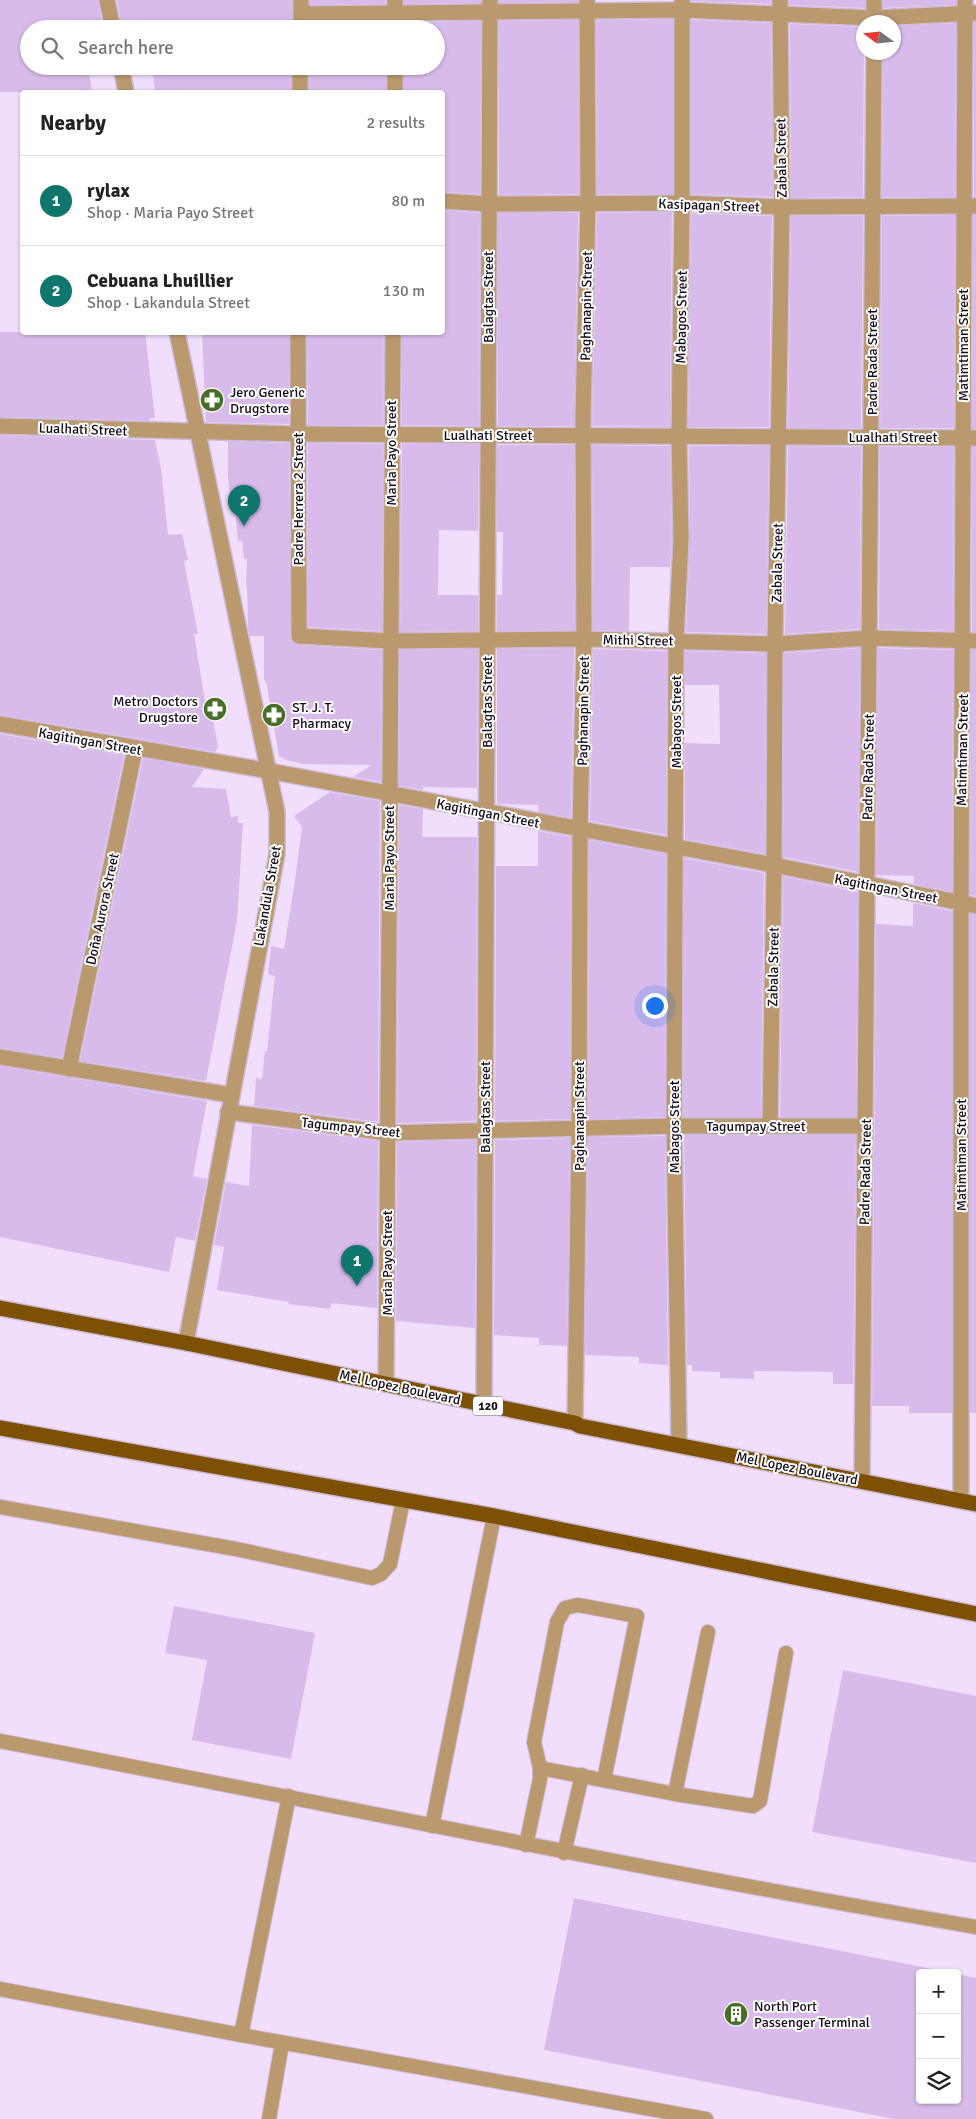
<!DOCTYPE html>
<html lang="en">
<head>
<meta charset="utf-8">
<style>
	:root { --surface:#fff; --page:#f6f6f6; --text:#222; --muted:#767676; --line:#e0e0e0; --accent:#0f766e }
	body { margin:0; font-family:Signika,sans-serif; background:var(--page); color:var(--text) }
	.controls { position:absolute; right:15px; bottom:15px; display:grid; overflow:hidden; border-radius:5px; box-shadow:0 1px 4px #0004 }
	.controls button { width:45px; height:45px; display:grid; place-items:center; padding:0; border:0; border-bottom:1px solid var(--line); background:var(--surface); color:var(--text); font:25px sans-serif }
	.compass { position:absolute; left:856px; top:15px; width:45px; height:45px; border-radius:50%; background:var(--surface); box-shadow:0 1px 4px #0004; rotate:285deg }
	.you { position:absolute; left:654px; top:1005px; width:18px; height:18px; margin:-12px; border:4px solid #fff; border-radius:50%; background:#1a73e8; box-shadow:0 0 0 8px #1a73e833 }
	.badge { display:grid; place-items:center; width:32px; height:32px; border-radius:50%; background:var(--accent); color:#fff; font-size:16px; font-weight:700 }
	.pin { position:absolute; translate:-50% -41px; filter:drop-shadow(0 1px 2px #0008) }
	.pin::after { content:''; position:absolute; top:26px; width:18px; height:15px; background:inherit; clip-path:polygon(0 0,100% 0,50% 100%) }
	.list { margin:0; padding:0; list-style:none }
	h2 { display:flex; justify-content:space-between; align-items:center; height:65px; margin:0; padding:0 20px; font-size:21px }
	h2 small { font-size:16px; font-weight:400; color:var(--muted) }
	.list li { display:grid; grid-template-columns:32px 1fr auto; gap:15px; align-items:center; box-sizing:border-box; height:90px; padding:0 20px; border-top:1px solid var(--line) }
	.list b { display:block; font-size:19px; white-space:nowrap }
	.list p { margin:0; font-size:16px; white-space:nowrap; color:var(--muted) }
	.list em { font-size:16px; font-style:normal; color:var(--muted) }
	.icon { flex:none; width:28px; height:28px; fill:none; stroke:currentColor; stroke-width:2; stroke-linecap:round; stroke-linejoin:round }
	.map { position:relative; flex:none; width:976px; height:2119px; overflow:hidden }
	.search { position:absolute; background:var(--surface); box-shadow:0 1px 4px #0004; left:20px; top:20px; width:425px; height:55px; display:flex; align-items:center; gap:12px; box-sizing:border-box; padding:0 18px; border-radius:28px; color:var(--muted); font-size:19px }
	.panel { position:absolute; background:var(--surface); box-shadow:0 1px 4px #0004; left:20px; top:90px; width:425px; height:245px; border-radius:5px }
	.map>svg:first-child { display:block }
	.building { fill:#d9bbeb }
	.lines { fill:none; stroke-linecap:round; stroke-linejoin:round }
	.service-casing { stroke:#cdbcd8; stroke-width:16 }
	.pedestrian-casing { stroke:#cdbcd8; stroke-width:18 }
	.minor-casing { stroke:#cdbcd8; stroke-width:18 }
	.tertiary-casing { stroke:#cdbcd8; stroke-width:18 }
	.trunk-casing { stroke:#cdbcd8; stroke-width:18 }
	.service { stroke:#bb996f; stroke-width:14 }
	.pedestrian { stroke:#bb996f; stroke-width:15 }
	.minor { stroke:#bb996f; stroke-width:15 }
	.tertiary { stroke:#bb996f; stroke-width:15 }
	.trunk { stroke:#7d5003; stroke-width:15 }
	.labels { text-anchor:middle; stroke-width:4; stroke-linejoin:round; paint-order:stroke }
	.shield { fill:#fff; stroke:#5b545f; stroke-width:1 }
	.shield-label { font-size:12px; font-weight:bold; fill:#150b1b }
	.street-label { font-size:14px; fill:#150b1b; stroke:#fff }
	.poi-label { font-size:14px; fill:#150b1b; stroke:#fff; text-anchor:start }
</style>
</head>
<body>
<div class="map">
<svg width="976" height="2119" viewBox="0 0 976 2119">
	<rect width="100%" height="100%" fill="#f0defc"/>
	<g class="building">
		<path d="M 0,0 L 98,0 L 103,29 L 29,29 L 29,66 L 88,66 L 92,92 L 0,92 Z"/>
		<path d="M 117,0 L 292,0 L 292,29 L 122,29 Z"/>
		<path d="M 310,0 L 386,0 L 385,4 L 310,5 Z"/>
		<path d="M 404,0 L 481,0 L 481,3 L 404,4 Z"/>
		<path d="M 499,0 L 578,0 L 578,2 L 499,3 Z"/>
		<path d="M 691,0 L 771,0 L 771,4 L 691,1 Z"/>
		<path d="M 789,0 L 865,0 L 865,8 L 789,5 Z"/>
		<path d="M 883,0 L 956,0 L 956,5 L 883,8 Z"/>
		<path d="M 673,19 L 673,194 L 597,194 L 596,20 Z"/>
		<path d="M 578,20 L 579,194 L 499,195 L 499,21 Z"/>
		<path d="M 691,20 L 771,23 L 773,197 L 691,194 Z"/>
		<path d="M 481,21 L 480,194 L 442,192 L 442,92 L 404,92 L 404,66 L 436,66 L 436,29 L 403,29 L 404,22 Z"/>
		<path d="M 385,22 L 385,29 L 310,29 L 310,23 Z"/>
		<rect x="974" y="22" width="2" height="175"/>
		<path d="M 956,23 L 955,197 L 882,197 L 883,52 L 894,52 L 894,26 Z"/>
		<path d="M 790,24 L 864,27 L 863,197 L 791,198 Z"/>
		<path d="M 152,66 L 291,66 L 291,92 L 155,92 Z"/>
		<rect x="309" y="66" width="77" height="26"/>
		<path d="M 442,210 L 480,213 L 479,426 L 402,425 L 402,332 L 443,332 Z"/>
		<path d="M 672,212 L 670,427 L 592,426 L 597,213 Z"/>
		<path d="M 498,213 L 578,213 L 574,426 L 498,426 Z"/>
		<path d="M 691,213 L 772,216 L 769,427 L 688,427 Z"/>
		<path d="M 955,215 L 954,428 L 880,428 L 882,216 Z"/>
		<path d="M 973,215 L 976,215 L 976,429 L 972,429 Z"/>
		<path d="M 791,216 L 863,216 L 861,428 L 788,428 Z"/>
		<path d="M 0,332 L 145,332 L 155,418 L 150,418 L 150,421 L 0,417 Z"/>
		<path d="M 202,332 L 289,332 L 289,424 L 206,422 Z"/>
		<path d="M 307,332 L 384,332 L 383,425 L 308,425 Z"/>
		<path d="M 0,435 L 155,440 L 161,468 L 168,535 L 182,534 L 188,560 L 184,561 L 198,634 L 194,634 L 205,701 L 210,700 L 218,748 L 215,752 L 0,715 Z"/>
		<path d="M 228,441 L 289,443 L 291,640 L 298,645 L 382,650 L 381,782 L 353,777 L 372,765 L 303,764 L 286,760 L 279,756 L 266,681 L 264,681 L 264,636 L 250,636 L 248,629 L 247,586 L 246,586 L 247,559 L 244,559 L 242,541 L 238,541 L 235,508 L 231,508 L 228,476 Z"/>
		<path d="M 308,443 L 383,444 L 382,631 L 308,627 Z"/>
		<path d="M 402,444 L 479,444 L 478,531 L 439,530 L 438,595 L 478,595 L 478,631 L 400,632 Z"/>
		<path d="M 497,445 L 574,445 L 575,630 L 497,631 L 497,595 L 502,595 L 503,532 L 497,532 Z"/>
		<path d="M 592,445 L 670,446 L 672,539 L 670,567 L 630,567 L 629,631 L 593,630 Z"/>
		<path d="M 689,446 L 769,446 L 766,634 L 686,632 L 690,539 Z"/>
		<path d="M 788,446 L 861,447 L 860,629 L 785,634 Z"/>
		<path d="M 880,447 L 954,447 L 953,631 L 879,629 Z"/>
		<rect x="972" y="447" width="4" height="185"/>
		<path d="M 574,648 L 571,818 L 538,812 L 538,805 L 497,804 L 497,649 Z"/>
		<path d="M 860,648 L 858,872 L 783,857 L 784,653 Z"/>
		<path d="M 878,648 L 953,650 L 952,892 L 913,884 L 914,876 L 876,875 Z"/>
		<path d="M 478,649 L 477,788 L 423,787 L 423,790 L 399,786 L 400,650 Z"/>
		<path d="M 593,649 L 667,651 L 666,835 L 590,821 Z"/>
		<path d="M 971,650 L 976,650 L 976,896 L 970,895 Z"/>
		<path d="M 685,651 L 766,653 L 765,854 L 685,839 L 685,743 L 720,744 L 719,685 L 685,685 Z"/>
		<path d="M 0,734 L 124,755 L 62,1058 L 0,1048 Z"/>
		<path d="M 143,758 L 204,769 L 192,787 L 226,789 L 231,817 L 238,816 L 238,823 L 243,823 L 237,921 L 206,1081 L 80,1061 Z"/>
		<path d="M 330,792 L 380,801 L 378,1122 L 254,1106 L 256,1078 L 262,1079 L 265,1051 L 267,1051 L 275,976 L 268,974 L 271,946 L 284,949 L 295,880 L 302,827 L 294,816 Z"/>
		<path d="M 399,805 L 423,809 L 422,837 L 477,837 L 476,1121 L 397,1123 Z"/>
		<path d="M 538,831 L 571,837 L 570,1119 L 495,1121 L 496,866 L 538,866 Z"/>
		<path d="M 589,840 L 666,854 L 665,1117 L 588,1119 Z"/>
		<path d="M 684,858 L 764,873 L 761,1117 L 683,1117 Z"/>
		<path d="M 783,876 L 858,892 L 856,1117 L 780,1117 Z"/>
		<path d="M 913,903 L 952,911 L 952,1413 L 909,1413 L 909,1406 L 872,1406 L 876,924 L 913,926 Z"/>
		<path d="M 970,914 L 976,915 L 976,1413 L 970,1413 Z"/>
		<path d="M 0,1066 L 207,1101 L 193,1176 L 207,1179 L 195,1241 L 176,1237 L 169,1272 L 0,1237 Z"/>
		<path d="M 252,1125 L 378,1141 L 377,1308 L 331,1303 L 330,1309 L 288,1304 L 289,1302 L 217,1290 L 224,1247 L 214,1245 L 226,1182 L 249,1186 Z"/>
		<path d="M 684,1135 L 856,1135 L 853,1384 L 833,1384 L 833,1372 L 754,1371 L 754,1379 L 720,1378 L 720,1372 L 692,1371 L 692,1365 L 687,1365 Z"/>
		<path d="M 665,1136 L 668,1365 L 639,1363 L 639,1357 L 585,1355 L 588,1137 Z"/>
		<path d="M 570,1138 L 567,1346 L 539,1345 L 539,1338 L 494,1335 L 495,1140 Z"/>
		<path d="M 476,1140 L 475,1328 L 396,1321 L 397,1142 Z"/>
		<path d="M 174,1606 L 315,1633 L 291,1759 L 192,1740 L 207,1660 L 165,1653 Z"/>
		<path d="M 843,1670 L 976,1696 L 976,1863 L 812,1832 Z"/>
		<path d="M 574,1898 L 952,1973 L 920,1973 L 920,2100 L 957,2100 L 957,1974 L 976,1978 L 976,2119 L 894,2119 L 544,2050 Z"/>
	</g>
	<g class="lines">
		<g class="service-casing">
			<g id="service">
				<path d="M 0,1507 L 236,1549 L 372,1578 L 381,1574 L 390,1564 L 403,1500"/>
				<path d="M 0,1741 C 325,1803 649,1871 976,1927"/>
				<path d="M 540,1768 L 675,1794 L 753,1806 L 760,1801 L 761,1795 L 786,1653"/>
				<path d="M 675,1794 L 708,1632"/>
				<path d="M 432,1826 L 494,1516"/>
				<path d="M 526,1845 L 540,1779 L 540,1768 L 534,1742 L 557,1622 L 565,1608 L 578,1605 L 637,1616 L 604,1780"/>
				<path d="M 564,1853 L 582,1775"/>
				<path d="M 0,1989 L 241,2035 L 706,2119"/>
				<path d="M 241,2035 L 289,1796"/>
				<path d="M 269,2119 L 282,2043"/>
			</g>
		</g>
		<g class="pedestrian-casing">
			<g id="pedestrian">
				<path d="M 442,201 L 489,204 L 682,203 L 782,207 L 976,206"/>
				<path d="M 69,1069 L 135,749"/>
			</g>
		</g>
		<g class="minor-casing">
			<g id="minor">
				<path d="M 301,14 L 682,10 L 874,18 L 976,13"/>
				<path d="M 874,22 L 874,0"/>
				<path d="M 301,29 L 301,0"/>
				<path d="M 394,29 L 395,0"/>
				<path d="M 395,66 L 395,92"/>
				<path d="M 300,92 L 300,66"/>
				<path d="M 298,332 L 299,636 L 390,641 L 584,639 L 775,644 L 870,638 L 976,641"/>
				<path d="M 0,426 L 298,434 L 976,438"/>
				<path d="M 0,724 L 269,771 L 774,865 L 976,906"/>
				<path d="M 0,1057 L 231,1095"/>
				<path d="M 228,1112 L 388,1133 L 674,1126 L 865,1126"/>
				<path d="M 770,1125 L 774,865 L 775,644 L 782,207 L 780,0"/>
				<path d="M 386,1384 L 393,332"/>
				<path d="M 484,1405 L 490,0"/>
				<path d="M 575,1423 L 579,1129 L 580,830 L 584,639 L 583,417 L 588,202 L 587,0"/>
				<path d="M 679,1444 L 674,1126 L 676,641 L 681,539 L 679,436 L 682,203 L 682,0"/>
				<path d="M 862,1481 L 874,52"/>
				<path d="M 961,1501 L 961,902 L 965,0"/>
			</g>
		</g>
		<g class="tertiary-casing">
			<g id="tertiary">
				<path d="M 107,0 L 113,29"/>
				<path d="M 121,66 L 126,92"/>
				<path d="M 177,332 L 277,812 L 277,854 L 186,1343"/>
			</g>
		</g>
		<g class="trunk-casing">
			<g id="trunk">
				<path d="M 0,1308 L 186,1343 L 575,1423 L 580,1426 L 976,1504"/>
				<path d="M 0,1428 L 494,1516 L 976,1614"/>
			</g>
		</g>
		<use href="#service" class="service"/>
		<use href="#pedestrian" class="pedestrian"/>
		<use href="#minor" class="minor"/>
		<use href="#tertiary" class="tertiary"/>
		<use href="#trunk" class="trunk"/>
	</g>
	<defs>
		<g id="pharmacy-disc" transform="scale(1.25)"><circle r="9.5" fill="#496e28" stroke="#fff"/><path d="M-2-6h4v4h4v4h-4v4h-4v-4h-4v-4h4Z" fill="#fff"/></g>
		<g id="building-disc" transform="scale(1.25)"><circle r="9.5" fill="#496e28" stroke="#fff"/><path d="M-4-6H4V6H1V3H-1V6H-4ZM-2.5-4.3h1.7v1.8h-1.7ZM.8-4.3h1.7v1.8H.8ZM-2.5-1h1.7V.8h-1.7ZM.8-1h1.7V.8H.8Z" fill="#fff"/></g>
	</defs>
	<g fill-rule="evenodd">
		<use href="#pharmacy-disc" x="212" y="400"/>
		<use href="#pharmacy-disc" x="215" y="709"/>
		<use href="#pharmacy-disc" x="274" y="715"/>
		<use href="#building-disc" x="736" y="2014"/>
	</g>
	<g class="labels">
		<rect class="shield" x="473" y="1396.5" width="30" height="19" rx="4"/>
		<g class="shield-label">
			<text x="488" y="1410">120</text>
		</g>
		<g class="street-label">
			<text transform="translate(781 158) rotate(-91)" y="5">Zabala Street</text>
			<text transform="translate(709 205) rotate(2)" y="5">Kasipagan Street</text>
			<text transform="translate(488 297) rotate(-90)" y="5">Balagtas Street</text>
			<text transform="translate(586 306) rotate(-89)" y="5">Paghanapin Street</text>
			<text transform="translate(681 317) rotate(-89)" y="5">Mabagos Street</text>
			<text transform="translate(963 345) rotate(-90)" y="5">Matimtiman Street</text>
			<text transform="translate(872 362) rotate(-90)" y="5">Padre Rada Street</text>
			<text transform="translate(83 429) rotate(2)" y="5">Lualhati Street</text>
			<text x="488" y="440">Lualhati Street</text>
			<text x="893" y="442">Lualhati Street</text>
			<text transform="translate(391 453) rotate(-90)" y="5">Maria Payo Street</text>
			<text transform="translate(298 499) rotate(-90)" y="5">Padre Herrera 2 Street</text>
			<text transform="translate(777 563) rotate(-89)" y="5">Zabala Street</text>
			<text transform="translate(638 640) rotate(1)" y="5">Mithi Street</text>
			<text transform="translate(487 702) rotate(-90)" y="5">Balagtas Street</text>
			<text transform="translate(583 711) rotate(-89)" y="5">Paghanapin Street</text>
			<text transform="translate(676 722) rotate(-90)" y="5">Mabagos Street</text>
			<text transform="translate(90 741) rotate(10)" y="5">Kagitingan Street</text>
			<text transform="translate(962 750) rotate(-89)" y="5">Matimtiman Street</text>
			<text transform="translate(868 767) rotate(-89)" y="5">Padre Rada Street</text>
			<text transform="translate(488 813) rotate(11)" y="5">Kagitingan Street</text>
			<text transform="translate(389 858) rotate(-90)" y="5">Maria Payo Street</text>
			<text transform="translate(886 888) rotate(11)" y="5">Kagitingan Street</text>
			<text transform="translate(267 896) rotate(-80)" y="5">Lakandula Street</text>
			<text transform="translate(102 909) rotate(-78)" y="5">Doña Aurora Street</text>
			<text transform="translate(773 967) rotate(-89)" y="5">Zabala Street</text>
			<text transform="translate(485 1107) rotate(-90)" y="5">Balagtas Street</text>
			<text transform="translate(579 1116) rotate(-90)" y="5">Paghanapin Street</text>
			<text x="756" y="1131">Tagumpay Street</text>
			<text transform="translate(351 1127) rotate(6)" y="5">Tagumpay Street</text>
			<text transform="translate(674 1127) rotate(-90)" y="5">Mabagos Street</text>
			<text transform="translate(961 1155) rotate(-90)" y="5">Matimtiman Street</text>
			<text transform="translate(865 1172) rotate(-89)" y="5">Padre Rada Street</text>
			<text transform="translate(387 1263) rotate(-90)" y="5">Maria Payo Street</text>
			<text transform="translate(400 1387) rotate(12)" y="5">Mel Lopez Boulevard</text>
			<text transform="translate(797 1468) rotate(11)" y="5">Mel Lopez Boulevard</text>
		</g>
		<g class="poi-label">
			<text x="230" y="397">Jero Generic<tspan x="230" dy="16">Drugstore</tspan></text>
			<text x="198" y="706" text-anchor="end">Metro Doctors<tspan x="198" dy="16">Drugstore</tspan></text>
			<text x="292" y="712">ST. J. T.<tspan x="292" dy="16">Pharmacy</tspan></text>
			<text x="754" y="2011">North Port<tspan x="754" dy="16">Passenger Terminal</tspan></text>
		</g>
	</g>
</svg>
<div class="controls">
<button>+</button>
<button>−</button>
<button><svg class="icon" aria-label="layers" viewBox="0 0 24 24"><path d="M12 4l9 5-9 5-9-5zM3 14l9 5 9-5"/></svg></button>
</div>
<svg class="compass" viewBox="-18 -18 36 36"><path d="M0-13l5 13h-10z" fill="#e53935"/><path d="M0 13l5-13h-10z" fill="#767676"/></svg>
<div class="you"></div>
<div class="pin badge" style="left:357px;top:1286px">1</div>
<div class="pin badge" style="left:244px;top:526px">2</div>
<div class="search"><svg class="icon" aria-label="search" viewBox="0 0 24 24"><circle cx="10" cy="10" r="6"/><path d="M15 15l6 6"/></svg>Search here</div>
<section class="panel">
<h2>Nearby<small>2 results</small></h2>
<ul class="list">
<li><span class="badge">1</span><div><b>rylax</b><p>Shop · Maria Payo Street</p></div><em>80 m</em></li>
<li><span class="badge">2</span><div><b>Cebuana Lhuillier</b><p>Shop · Lakandula Street</p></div><em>130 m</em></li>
</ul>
</section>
</div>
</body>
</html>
